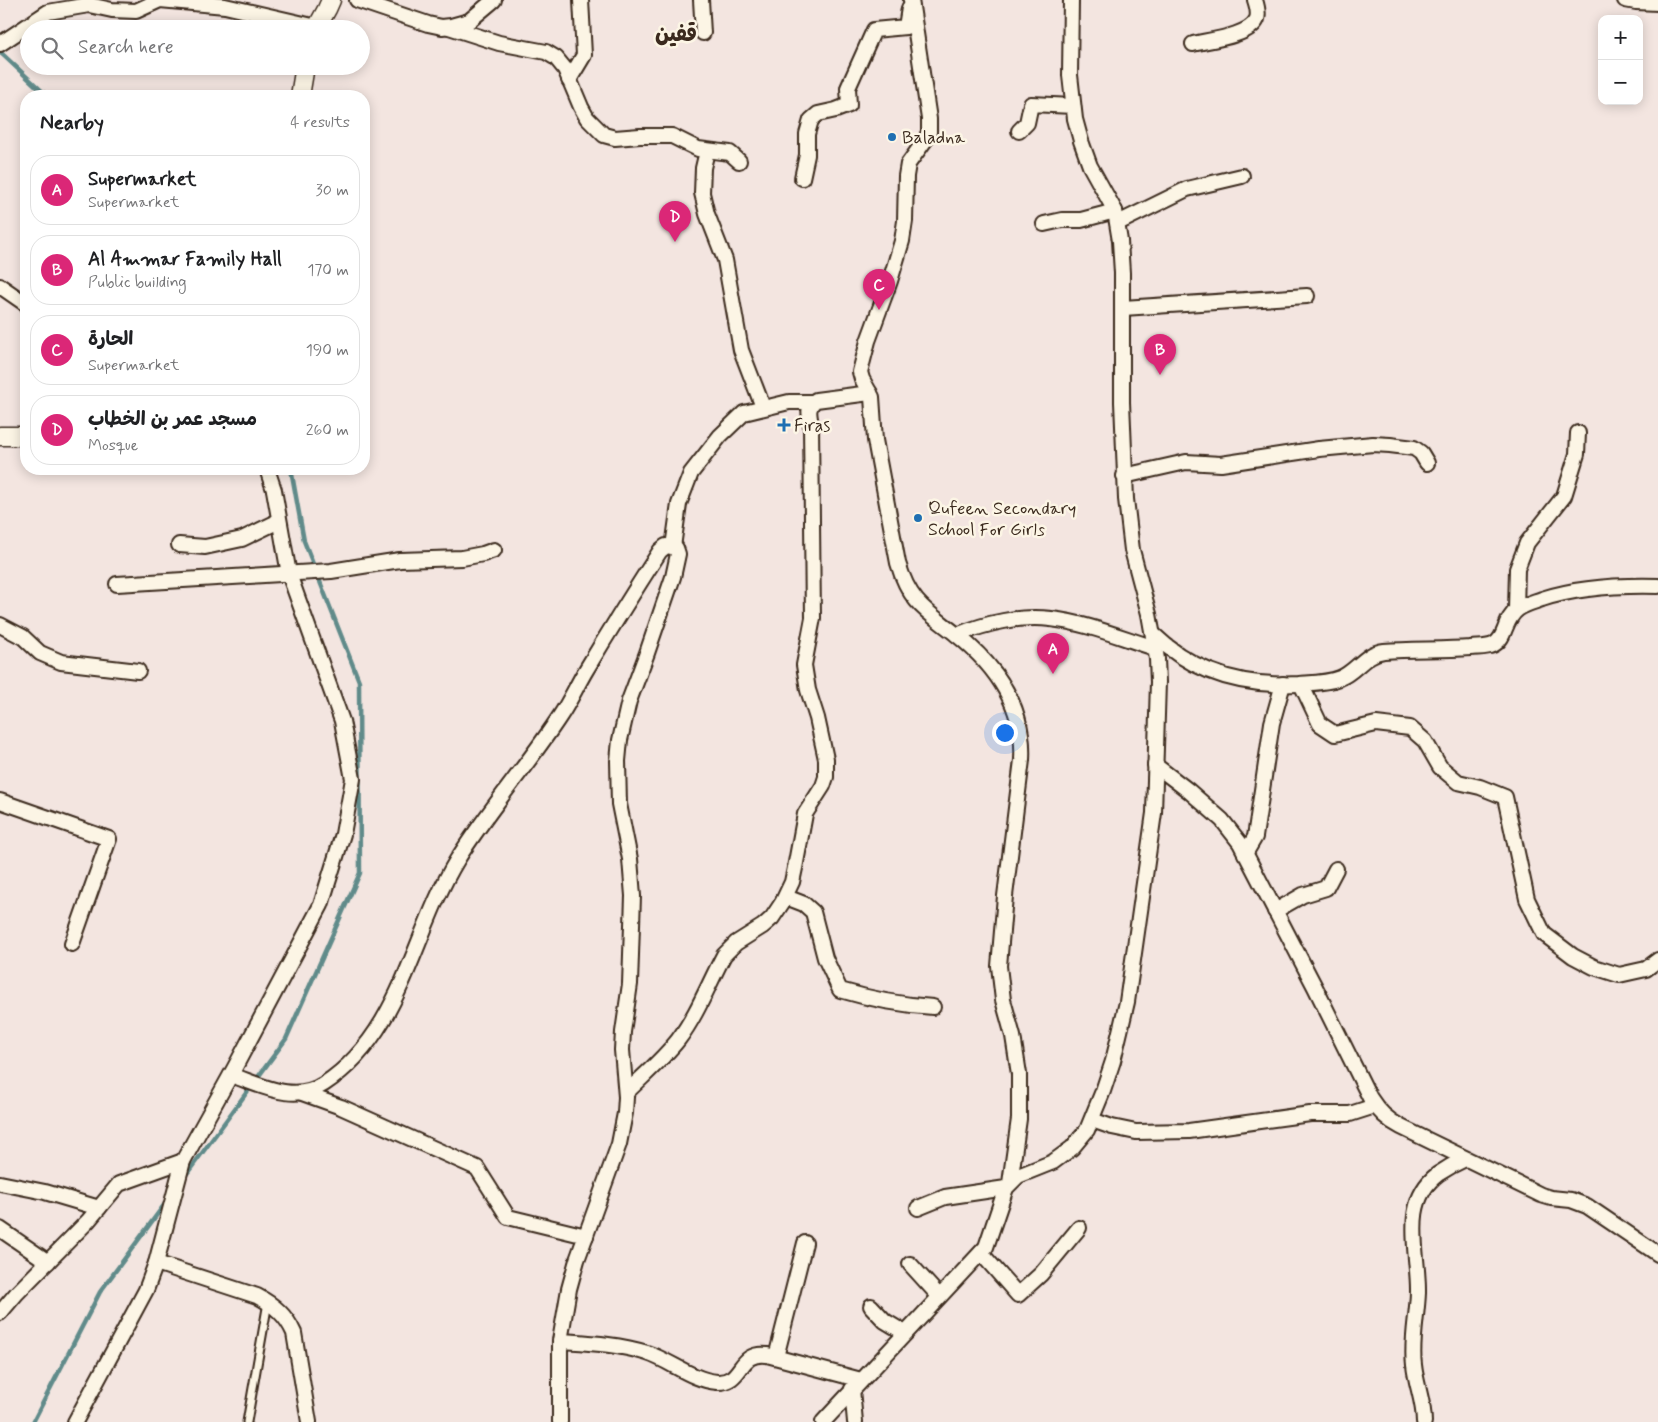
<!DOCTYPE html>
<html lang="en">
<head>
<meta charset="utf-8">
<style>
	:root { --surface:#fff; --page:#f6f6f6; --text:#202124; --muted:#757577; --line:#e0e0e0; --accent:#db2777 }
	body { margin:0; font-family:Mynerve,"Playpen Sans Arabic",sans-serif; background:var(--page); color:var(--text) }
	.controls { position:absolute; right:15px; top:15px; display:grid; overflow:hidden; border-radius:10px; box-shadow:0 2px 12px #0003 }
	.controls button { width:45px; height:45px; display:grid; place-items:center; padding:0; border:0; border-bottom:1px solid var(--line); background:var(--surface); color:var(--text); font:25px sans-serif }
	.you { position:absolute; left:1004px; top:732px; width:18px; height:18px; margin:-12px; border:4px solid #fff; border-radius:50%; background:#1a73e8; box-shadow:0 0 0 8px #1a73e833 }
	.badge { display:grid; place-items:center; width:32px; height:32px; border-radius:50%; background:var(--accent); color:#fff; font-size:16px; font-weight:700 }
	.pin { position:absolute; translate:-50% -41px; filter:drop-shadow(0 1px 2px #0008) }
	.pin::after { content:''; position:absolute; top:26px; width:18px; height:15px; background:inherit; clip-path:polygon(0 0,100% 0,50% 100%) }
	.list { margin:0; padding:0; list-style:none }
	h2 { display:flex; justify-content:space-between; align-items:center; height:65px; margin:0; padding:0 20px; font-size:21px }
	h2 small { font-size:16px; font-weight:400; color:var(--muted) }
	.list li { display:grid; grid-template-columns:32px 1fr auto; gap:15px; align-items:center; box-sizing:border-box; height:70px; margin:0 10px 10px; padding:0 10px; border:1px solid var(--line); border-radius:20px }
	.list b { display:block; font-size:19px; white-space:nowrap }
	.list p { margin:0; font-size:16px; white-space:nowrap; color:var(--muted) }
	.list em { font-size:16px; font-style:normal; color:var(--muted) }
	.icon { flex:none; width:28px; height:28px; fill:none; stroke:currentColor; stroke-width:2; stroke-linecap:round; stroke-linejoin:round }
	.map { position:relative; flex:none; width:1658px; height:1422px; overflow:hidden }
	.search { position:absolute; background:var(--surface); box-shadow:0 2px 12px #0003; left:20px; top:20px; width:350px; height:55px; display:flex; align-items:center; gap:12px; box-sizing:border-box; padding:0 18px; border-radius:28px; color:var(--muted); font-size:19px }
	.panel { position:absolute; background:var(--surface); box-shadow:0 2px 12px #0003; left:20px; top:90px; width:350px; height:385px; border-radius:20px }
	.map>svg:first-child { display:block }
	.lines { fill:none; stroke-linecap:round; stroke-linejoin:round }
	.stream { stroke:#618b8a; stroke-width:4.5 }
	.service-casing { stroke:#3b2a1e; stroke-width:11 }
	.minor-casing { stroke:#3b2a1e; stroke-width:18 }
	.tertiary-casing { stroke:#3b2a1e; stroke-width:21 }
	.service { stroke:#fcf5e5; stroke-width:7 }
	.minor { stroke:#fcf5e5; stroke-width:14 }
	.tertiary { stroke:#fcf5e5; stroke-width:18 }
	.poi-dot { fill:#1f6fb2; stroke:#fcf5e5; stroke-width:2 }
	.labels { text-anchor:middle; stroke-width:5; stroke-linejoin:round; paint-order:stroke }
	.poi-label { font-size:18px; fill:#3b2a1e; stroke:#fcf5e5; text-anchor:start }
	.district-label { font-size:22px; font-weight:bold; fill:#3b2a1e; stroke:#fcf5e5 }
</style>
</head>
<body>
<div class="map">
<svg width="1658" height="1422" viewBox="0 0 1658 1422">
	<rect width="100%" height="100%" fill="#f3e5e0"/>
	<filter id="ink" filterUnits="userSpaceOnUse"><feTurbulence type="fractalNoise" baseFrequency=".02" numOctaves="2"/><feDisplacementMap in="SourceGraphic" scale="10" xChannelSelector="R" yChannelSelector="G"/><feConvolveMatrix kernelMatrix="1 2 1 2 8 2 1 2 1" color-interpolation-filters="sRGB"/></filter>
	<g filter="url(#ink)">
		<g class="lines">
			<g class="stream">
				<path d="M 0,52 L 47,96"/>
				<path d="M 183,1179 L 286,1039 L 360,873 L 359,681 L 304,541 L 291,469"/>
				<path d="M 33,1422 L 100,1292 L 167,1201"/>
			</g>
			<g class="service-casing">
				<path id="service" d="M 247,1422 L 268,1302"/>
			</g>
			<g class="minor-casing">
				<g id="minor">
					<path d="M 357,0 L 428,24 L 442,27 L 451,26 L 469,21 L 494,0"/>
					<path d="M 701,0 L 703,33"/>
					<path d="M 911,0 L 929,119 L 929,132 L 926,139 L 908,164 L 906,176 L 905,221 L 902,241 L 890,281 L 868,341 L 860,372 L 862,379 L 872,397 L 875,440 L 898,563 C 910,604 927,611 957,635 C 997,667 1025,708 1022,760 L 1005,896 L 999,966 L 1003,1000 L 1013,1036 L 1019,1074 L 1019,1119 L 1010,1183"/>
					<path d="M 1625,0 L 1636,2 L 1658,3"/>
					<path d="M 449,27 L 499,43 L 546,52 L 556,58 L 565,69 L 581,107 L 587,118 L 604,135 L 615,138 L 640,136 L 672,136 L 698,149 L 730,153 L 739,161"/>
					<path d="M 0,44 L 48,12 L 89,5 L 112,10 L 136,11 L 160,0 L 225,6 L 317,27"/>
					<path d="M 1193,44 C 1210,40 1250,36 1257,19 C 1259,13 1257,6 1255,0"/>
					<path d="M 569,80 L 584,55 L 581,0"/>
					<path d="M 1019,131 L 1027,123 L 1031,104 L 1073,106"/>
					<path d="M 707,151 L 703,168 L 702,193 L 707,214 L 725,260 L 741,350 L 763,407"/>
					<path d="M 802,178 L 807,155 L 807,134 L 811,120 L 818,114 L 836,110 L 849,105 L 848,88 L 874,30 L 906,27 L 909,8"/>
					<path d="M 1118,223 L 1187,189 L 1242,176"/>
					<path d="M 1044,224 L 1062,220 L 1081,220 L 1115,211"/>
					<path d="M 0,286 L 26,304"/>
					<path d="M 1123,308 L 1307,296"/>
					<path d="M 1124,476 L 1186,462 L 1221,464 L 1319,449 L 1373,444 L 1390,445 L 1414,448 L 1421,453 L 1427,463"/>
					<path d="M 179,545 L 205,547 L 242,539 L 279,521"/>
					<path d="M 673,547 L 679,504 L 691,473 L 720,436 L 744,413 L 789,402 L 813,402"/>
					<path d="M 117,584 L 331,571 L 400,560 L 462,558 L 483,554 L 494,550"/>
					<path d="M 1516,610 L 1517,569 L 1527,543 L 1564,496 L 1577,454 L 1578,433"/>
					<path d="M 0,625 L 23,637 L 40,653 L 61,662 L 138,671"/>
					<path d="M 1153,634 C 1193,673 1244,687 1299,684 C 1312,683 1327,683 1340,678 C 1356,672 1365,653 1384,651 C 1412,649 1442,650 1470,648 C 1478,647 1486,648 1493,645 C 1507,638 1503,620 1518,609 C 1525,604 1534,602 1542,599 C 1579,587 1619,585 1658,586"/>
					<path d="M 957,635 C 986,623 1021,615 1051,619 C 1087,623 1122,638 1155,648"/>
					<path d="M 1301,684 L 1320,724 L 1335,734 L 1376,724 L 1410,728 L 1425,741 L 1440,767 L 1458,782 L 1480,787 L 1505,797 L 1527,899 L 1544,934 L 1573,956 L 1594,967 L 1619,975 L 1646,969 L 1658,960"/>
					<path d="M 1155,765 L 1189,791 L 1222,820 L 1240,843 L 1315,987 L 1370,1098 C 1378,1111 1387,1120 1401,1127 L 1541,1195 L 1551,1198 L 1571,1200 L 1587,1206 L 1658,1254"/>
					<path d="M 0,801 L 109,839 L 72,944"/>
					<path d="M 1245,854 L 1255,837 L 1272,723 L 1283,684"/>
					<path d="M 786,897 L 804,904 L 813,912 L 825,958 L 840,990 C 870,999 902,1005 933,1007"/>
					<path d="M 1275,911 L 1303,895 L 1326,888 L 1336,869"/>
					<path d="M 231,1075 C 261,1085 294,1104 324,1084 C 402,1033 412,934 457,860 C 488,810 528,765 560,716 C 570,701 577,685 586,670 C 610,630 635,590 660,551 L 666,546 L 676,548 L 678,554 L 673,577 L 647,653 L 629,701 L 620,740 L 618,761 L 619,804 L 630,859 L 633,896 L 630,984 L 623,1032 L 622,1050 L 626,1097 L 625,1113 L 619,1144 L 577,1260 L 569,1289 L 560,1341 L 560,1422"/>
					<path d="M 302,1093 L 341,1107 L 477,1168 L 508,1217 L 586,1236"/>
					<path d="M 626,1093 C 643,1076 663,1059 678,1040 C 697,1015 709,983 724,955 L 736,943 L 763,926 L 772,918 L 782,903 L 792,882 L 795,868 L 805,814 L 823,786 L 826,777 L 826,759 L 817,718 L 808,690 L 804,665 L 813,618 L 811,424 C 809,414 807,406 816,400 L 870,393"/>
					<path d="M 1092,1120 L 1112,1127 L 1136,1132 L 1189,1131 L 1310,1114 L 1350,1114 L 1375,1106"/>
					<path d="M 0,1183 L 45,1192 L 99,1208"/>
					<path d="M 918,1208 L 945,1197 L 1006,1188"/>
					<path d="M 0,1229 L 48,1262"/>
					<path d="M 981,1253 L 1018,1295 L 1041,1274 L 1079,1228"/>
					<path d="M 156,1263 L 257,1296 C 274,1305 286,1315 294,1333 L 309,1422"/>
					<path d="M 910,1264 L 939,1296"/>
					<path d="M 871,1306 L 885,1321 L 905,1333"/>
					<path d="M 0,1313 L 17,1293 L 88,1221 L 119,1184 L 183,1161"/>
					<path d="M 560,1341 C 590,1343 618,1344 647,1353 C 671,1361 692,1380 717,1382 C 744,1383 737,1351 767,1355 L 861,1380"/>
					<path d="M 776,1357 L 805,1243"/>
					<path d="M 852,1389 L 855,1422"/>
					<path d="M 75,1422 L 146,1290 L 156,1263 L 183,1161 L 234,1069 L 321,905 L 343,834 L 353,779 L 342,721 L 289,574 L 274,490 L 267,469"/>
					<path d="M 823,1422 L 986,1247 L 1006,1188 L 1018,1176 L 1053,1162 L 1072,1148 L 1087,1130 L 1103,1091 L 1113,1061 L 1127,1002 L 1154,813 L 1158,682 L 1157,659 L 1149,614 L 1132,550 L 1126,499 L 1122,402 L 1122,273 L 1120,241 L 1115,211 L 1090,166 L 1081,141 L 1075,119 L 1070,75 L 1071,0"/>
					<path d="M 1424,1422 C 1424,1402 1416,1385 1414,1365 C 1411,1342 1417,1317 1418,1293 C 1419,1252 1400,1203 1438,1174 C 1447,1168 1456,1163 1465,1159"/>
				</g>
			</g>
			<g class="tertiary-casing">
				<g id="tertiary">
					<path d="M 316,29 L 327,9 L 331,0"/>
					<path d="M 300,96 L 305,66"/>
					<path d="M 0,436 L 26,436"/>
				</g>
			</g>
			<use href="#service" class="service"/>
			<use href="#minor" class="minor"/>
			<use href="#tertiary" class="tertiary"/>
		</g>
	</g>
	<g class="poi-dot">
		<circle cx="892" cy="137" r="5"/>
		<path d="M781.5 417.5h5v5h5v5h-5v5h-5v-5h-5v-5h5z"/>
		<circle cx="918" cy="518" r="5"/>
	</g>
	<g class="labels">
		<g class="poi-label">
			<text x="902" y="143">Baladna</text>
			<text x="794" y="431">Firas</text>
			<text x="928" y="514">Qufeen Secondary<tspan x="928" dy="21">School For Girls</tspan></text>
		</g>
		<g class="district-label">
			<text x="676" y="41">قفين</text>
		</g>
	</g>
</svg>
<div class="controls">
<button>+</button>
<button>−</button>
</div>
<div class="you"></div>
<div class="pin badge" style="left:1053px;top:674px">A</div>
<div class="pin badge" style="left:1160px;top:375px">B</div>
<div class="pin badge" style="left:879px;top:310px">C</div>
<div class="pin badge" style="left:675px;top:242px">D</div>
<div class="search"><svg class="icon" aria-label="search" viewBox="0 0 24 24"><circle cx="10" cy="10" r="6"/><path d="M15 15l6 6"/></svg>Search here</div>
<section class="panel">
<h2>Nearby<small>4 results</small></h2>
<ul class="list">
<li><span class="badge">A</span><div><b>Supermarket</b><p>Supermarket</p></div><em>30 m</em></li>
<li><span class="badge">B</span><div><b>Al Ammar Family Hall</b><p>Public building</p></div><em>170 m</em></li>
<li><span class="badge">C</span><div><b>الحارة</b><p>Supermarket</p></div><em>190 m</em></li>
<li><span class="badge">D</span><div><b>مسجد عمر بن الخطاب</b><p>Mosque</p></div><em>260 m</em></li>
</ul>
</section>
</div>
</body>
</html>
